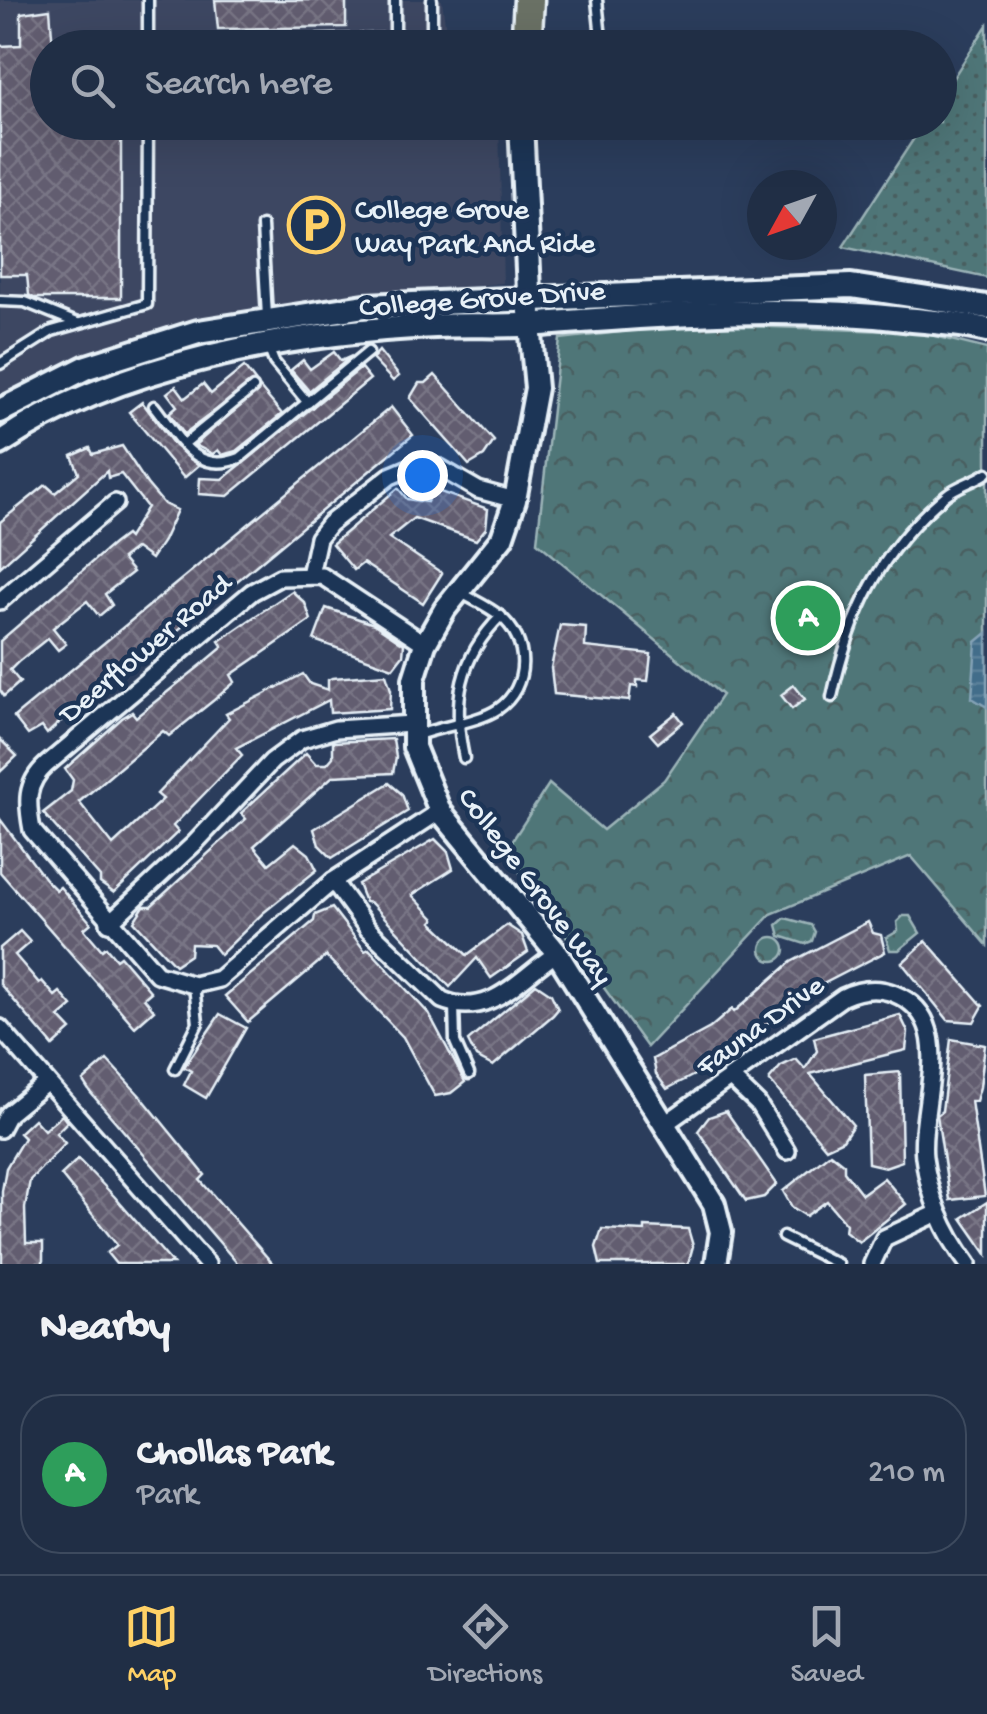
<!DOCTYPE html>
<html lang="en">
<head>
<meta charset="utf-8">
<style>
	:root { --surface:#202e45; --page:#28364c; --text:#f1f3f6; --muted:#a2a8b3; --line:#3d4a5e; --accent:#ffd166 }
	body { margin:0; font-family:"Gochi Hand",sans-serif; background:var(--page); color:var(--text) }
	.compass { position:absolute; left:747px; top:170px; width:90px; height:90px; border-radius:50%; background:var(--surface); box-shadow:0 10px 40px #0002; rotate:230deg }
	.you { position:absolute; left:422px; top:475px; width:35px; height:35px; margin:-25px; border:8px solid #fff; border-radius:50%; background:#1a73e8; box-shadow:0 0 0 15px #1a73e833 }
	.badge { display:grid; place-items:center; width:65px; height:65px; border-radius:50%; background:var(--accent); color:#fff; font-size:32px; font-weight:700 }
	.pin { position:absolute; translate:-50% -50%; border:5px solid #fff; box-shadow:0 2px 10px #0006 }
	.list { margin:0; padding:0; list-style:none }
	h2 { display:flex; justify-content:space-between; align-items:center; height:130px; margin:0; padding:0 40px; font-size:42px }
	h2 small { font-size:32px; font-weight:400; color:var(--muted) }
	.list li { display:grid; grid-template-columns:65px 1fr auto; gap:30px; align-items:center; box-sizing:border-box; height:160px; margin:0 20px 20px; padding:0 20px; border:2px solid var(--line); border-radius:40px }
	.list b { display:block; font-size:38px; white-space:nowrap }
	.list p { margin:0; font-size:32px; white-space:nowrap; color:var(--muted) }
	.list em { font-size:32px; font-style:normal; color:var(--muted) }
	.icon { flex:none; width:55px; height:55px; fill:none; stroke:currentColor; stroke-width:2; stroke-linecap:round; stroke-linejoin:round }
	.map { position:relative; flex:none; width:987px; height:1264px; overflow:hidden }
	.search { position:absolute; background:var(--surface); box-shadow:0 10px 40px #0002; left:30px; right:30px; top:30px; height:110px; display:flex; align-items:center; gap:25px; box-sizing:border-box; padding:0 35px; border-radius:55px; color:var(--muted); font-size:38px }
	.sheet { height:310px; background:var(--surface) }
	nav { display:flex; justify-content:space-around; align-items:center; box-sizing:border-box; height:140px; border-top:2px solid var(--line); background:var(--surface); font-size:28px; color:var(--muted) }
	nav a { display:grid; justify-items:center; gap:5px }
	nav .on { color:var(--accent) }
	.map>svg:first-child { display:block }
	.built { fill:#3c4762 }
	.grass { fill:url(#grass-dots); stroke:#9cb4b8; stroke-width:2.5 }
	.forest { fill:url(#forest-crowns); stroke:#9cb4b8; stroke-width:2.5 }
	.water { fill:url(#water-rules); stroke:#84a2b6; stroke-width:2.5 }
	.building { fill:url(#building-cross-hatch); stroke:#e8f1f8; stroke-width:2.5 }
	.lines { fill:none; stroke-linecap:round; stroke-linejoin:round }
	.service-casing { stroke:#e8f1f8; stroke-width:15 }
	.minor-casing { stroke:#e8f1f8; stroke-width:22 }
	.tertiary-casing { stroke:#e8f1f8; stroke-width:28 }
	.secondary-casing { stroke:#e8f1f8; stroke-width:30 }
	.motorway-casing { stroke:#e8f1f8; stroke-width:35 }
	.service { stroke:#1d3557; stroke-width:8 }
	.minor { stroke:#1d3557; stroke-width:15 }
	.tertiary { stroke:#1d3557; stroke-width:20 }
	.secondary { stroke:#1d3557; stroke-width:22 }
	.motorway { stroke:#6a7165; stroke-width:28 }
	.labels { text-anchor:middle; stroke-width:9; stroke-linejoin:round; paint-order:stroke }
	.poi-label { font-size:30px; fill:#e8f1f8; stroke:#1d3557; text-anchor:start }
	.street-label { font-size:30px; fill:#e8f1f8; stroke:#1d3557 }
</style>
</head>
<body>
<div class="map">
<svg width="987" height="1264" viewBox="0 0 987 1264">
	<defs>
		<pattern id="grass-dots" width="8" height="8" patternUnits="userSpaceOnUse" patternTransform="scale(2.5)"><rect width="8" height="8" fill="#4f7678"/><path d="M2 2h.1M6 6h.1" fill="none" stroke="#4a5f61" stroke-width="1.8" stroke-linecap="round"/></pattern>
		<pattern id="forest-crowns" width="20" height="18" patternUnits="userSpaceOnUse" patternTransform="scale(2.5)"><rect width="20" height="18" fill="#4f7678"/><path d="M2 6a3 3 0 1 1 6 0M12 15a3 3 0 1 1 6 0" fill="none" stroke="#4a5f61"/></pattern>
		<pattern id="water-rules" width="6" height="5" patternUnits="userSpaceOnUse" patternTransform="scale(2.5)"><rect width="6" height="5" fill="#426d8a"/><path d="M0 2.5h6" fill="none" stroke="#5d829b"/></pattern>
		<pattern id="building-cross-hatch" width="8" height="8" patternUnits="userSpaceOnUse" patternTransform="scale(2.5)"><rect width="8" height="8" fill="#625d70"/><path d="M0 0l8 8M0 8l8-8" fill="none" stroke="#787585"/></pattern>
	</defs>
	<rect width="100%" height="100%" fill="#2b3d5c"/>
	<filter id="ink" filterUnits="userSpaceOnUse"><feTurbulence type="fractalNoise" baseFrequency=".01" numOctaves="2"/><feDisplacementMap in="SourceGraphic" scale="20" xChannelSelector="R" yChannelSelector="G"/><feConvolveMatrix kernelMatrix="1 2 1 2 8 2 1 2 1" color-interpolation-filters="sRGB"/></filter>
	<g filter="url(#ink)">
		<path class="built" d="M 0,0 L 442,0 L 448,47 L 48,48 L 48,122 L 499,123 L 503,283 L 250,311 L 32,378 L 0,399 Z"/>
		<path class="grass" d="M 987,25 L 987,278 L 843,247 L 924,123 L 940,122 L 940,98 Z"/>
		<g class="forest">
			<path d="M 689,324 L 919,332 L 987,349 L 987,945 L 911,856 L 771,914 L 647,1047 L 505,852 L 549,784 L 603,830 L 664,780 L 722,695 L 537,542 L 560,339 Z"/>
			<path d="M 903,916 L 910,916 L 920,933 L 899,950 L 890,950 L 886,938 L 898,931 L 897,922 Z"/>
			<path d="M 785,918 L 811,925 L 815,932 L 812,941 L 805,944 L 780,936 L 777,925 Z"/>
			<circle cx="773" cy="949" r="12"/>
		</g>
		<path class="water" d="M 987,633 L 987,707 L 972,698 L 976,642 Z"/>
		<g class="building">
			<path d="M 215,0 L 346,0 L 346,27 L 218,29 Z"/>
			<path d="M 50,9 L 53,48 L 48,48 L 48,122 L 121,122 L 121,298 L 34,298 L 29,295 L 27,275 L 0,275 L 0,46 L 21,45 L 21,13 Z"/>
			<path d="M 379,351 L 399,376 L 393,381 L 372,359 Z"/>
			<path d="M 334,352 L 341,361 L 352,356 L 309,391 L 291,370 L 303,360 L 310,369 Z"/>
			<path d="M 244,367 L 255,381 L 184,434 L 169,413 L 177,406 L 167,393 L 176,386 L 185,398 L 203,384 L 211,394 Z"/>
			<path d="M 361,368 L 370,379 L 228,496 L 199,494 L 200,478 L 223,479 Z"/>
			<path d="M 435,375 L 494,441 L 484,456 L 469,465 L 410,398 L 419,383 L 426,383 Z"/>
			<path d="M 260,388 L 282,414 L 236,451 L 222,455 L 218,450 L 213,454 L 195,445 Z"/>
			<path d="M 142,402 L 175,446 L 199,465 L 184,478 L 129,412 Z"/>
			<path d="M 391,407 L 413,435 L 142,660 L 140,657 L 108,686 L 104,682 L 47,734 L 42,727 L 28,735 L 14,717 Z"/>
			<path d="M 122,446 L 147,484 L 164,504 L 177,510 L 163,541 L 151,559 L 136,548 L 122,559 L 133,572 L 105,594 L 112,605 L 99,616 L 87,601 L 53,628 L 66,644 L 58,650 L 48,638 L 18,662 L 10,670 L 20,682 L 4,696 L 0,690 L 0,641 L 113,544 L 125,535 L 128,538 L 147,507 L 121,474 L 108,478 L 107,471 L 0,567 L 0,522 L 46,485 L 55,493 L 79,473 L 72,456 L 90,448 L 93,454 Z"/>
			<path d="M 398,488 L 407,499 L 427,502 L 432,489 L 488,509 L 486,528 L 476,540 L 414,518 L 389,538 L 442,573 L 423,603 L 363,563 L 354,570 L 332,544 Z"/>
			<path d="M 292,591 L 305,603 L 311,620 L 231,675 L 235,682 L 214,700 L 169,736 L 163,731 L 79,802 L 113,845 L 163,799 L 157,794 L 229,718 L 226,714 L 303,674 L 310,684 L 328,690 L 328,680 L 332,678 L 386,674 L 391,690 L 390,709 L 330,713 L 329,700 L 236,748 L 242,755 L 173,826 L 178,832 L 114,893 L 100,883 L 100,877 L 43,813 L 71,791 L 73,780 L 65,769 L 122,718 L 132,712 L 136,717 L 205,662 L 223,647 L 219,641 Z"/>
			<path d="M 326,608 L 374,624 L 404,644 L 403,655 L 393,668 L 314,640 Z"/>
			<path d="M 560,625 L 586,627 L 585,647 L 651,654 L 648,681 L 637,680 L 637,687 L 631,686 L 629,701 L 554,694 L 551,668 Z"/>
			<path d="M 794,685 L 805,699 L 792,709 L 781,695 Z"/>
			<path d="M 676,713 L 683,722 L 658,743 L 650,734 Z"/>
			<path d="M 0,739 L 17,756 L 0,772 Z"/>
			<path d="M 393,739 L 396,757 L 393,773 L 333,776 L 254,846 L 269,864 L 295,843 L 309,854 L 317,870 L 263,913 L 220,955 L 212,945 L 191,944 L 190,955 L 175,965 L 134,921 L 144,906 L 151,906 L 246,819 L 241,813 L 306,753 L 316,764 L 327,764 L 333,757 L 333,742 Z"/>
			<path d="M 389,783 L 402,794 L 408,811 L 332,858 L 319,845 L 314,829 Z"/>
			<path d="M 0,819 L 45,879 L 56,890 L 60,887 L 91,923 L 84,929 L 102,950 L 106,947 L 116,959 L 120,956 L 151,992 L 144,998 L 154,1010 L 135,1027 L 0,872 Z"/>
			<path d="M 435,839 L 448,852 L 453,869 L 412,895 L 435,919 L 432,922 L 467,955 L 507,925 L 522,935 L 528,952 L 491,978 L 477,958 L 450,987 L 371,903 L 365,902 L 358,884 Z"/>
			<path d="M 332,908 L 365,951 L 369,949 L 429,1014 L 465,1082 L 451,1093 L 435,1096 L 403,1037 L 326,956 L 248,1022 L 225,996 L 314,921 L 315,915 Z"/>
			<path d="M 868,922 L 873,933 L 881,935 L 885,952 L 798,997 L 727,1058 L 667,1089 L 656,1074 L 653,1059 L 710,1028 L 732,1009 L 734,1012 L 791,962 Z"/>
			<path d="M 20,931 L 30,942 L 15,955 L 39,983 L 42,981 L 55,996 L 60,992 L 72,1006 L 59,1017 L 71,1030 L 53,1046 L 0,984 L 0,948 Z"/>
			<path d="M 926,941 L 983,1006 L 974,1022 L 948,1020 L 902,963 Z"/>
			<path d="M 536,984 L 551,994 L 558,1009 L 553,1015 L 493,1066 L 476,1057 L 468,1041 Z"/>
			<path d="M 220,1014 L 246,1028 L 206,1098 L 184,1085 L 191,1071 L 184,1067 Z"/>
			<path d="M 900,1015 L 908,1032 L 906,1050 L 810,1074 L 853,1125 L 843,1140 L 826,1148 L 769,1080 L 781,1066 L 796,1059 L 805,1069 L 817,1051 L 814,1038 Z"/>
			<path d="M 951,1039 L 985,1045 L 980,1087 L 976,1101 L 971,1101 L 985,1196 L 950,1200 L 937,1115 L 942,1111 Z"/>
			<path d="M 107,1060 L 144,1100 L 205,1175 L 200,1180 L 273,1264 L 238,1264 L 90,1092 L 83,1081 Z"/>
			<path d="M 900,1072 L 902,1161 L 885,1167 L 868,1163 L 865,1075 Z"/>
			<path d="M 726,1111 L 777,1184 L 764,1197 L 746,1201 L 698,1131 L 709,1117 Z"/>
			<path d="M 62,1115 L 67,1122 L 56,1133 L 65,1143 L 30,1180 L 25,1208 L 26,1243 L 43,1243 L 43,1264 L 2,1264 L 2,1191 L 6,1168 L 24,1138 L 19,1133 L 34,1119 L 44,1130 Z"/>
			<path d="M 830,1153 L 844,1164 L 844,1171 L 862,1194 L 884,1178 L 906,1204 L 859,1242 L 845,1231 L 846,1224 L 827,1201 L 806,1216 L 792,1207 L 783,1191 Z"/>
			<path d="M 78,1159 L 114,1196 L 173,1264 L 116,1264 L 107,1253 L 117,1245 L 61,1175 Z"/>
			<path d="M 987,1202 L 987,1254 L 962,1218 Z"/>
			<path d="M 645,1227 L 688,1229 L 693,1246 L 688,1264 L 600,1264 L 596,1247 L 602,1229 L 645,1231 Z"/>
		</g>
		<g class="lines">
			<g class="service-casing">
				<g id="service">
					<path d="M 395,0 L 395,39"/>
					<path d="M 597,0 L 602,48"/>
					<path d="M 148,44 L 432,38 L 432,0"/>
					<path d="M 148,48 L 148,0"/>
					<path d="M 262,226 L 267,317"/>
					<path d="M 0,301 L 25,302 L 77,323"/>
					<path d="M 268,347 L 274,362 L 308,403"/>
					<path d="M 0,364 L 52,331 L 147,304 L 148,122"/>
					<path d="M 154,406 C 179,437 195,476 240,458 L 368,352"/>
					<path d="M 184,444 L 253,388"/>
					<path d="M 832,697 C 850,614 879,551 946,495 C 958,485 974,482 987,473"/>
					<path d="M 418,735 C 442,726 479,722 498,709 C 530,687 530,640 500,616 C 488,606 473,600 460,592"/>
					<path d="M 464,758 C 452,702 459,658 501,616"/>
					<path d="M 454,1004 L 455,1042 L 469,1074"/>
					<path d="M 175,1069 L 198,1023 L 194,985"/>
					<path d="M 783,1237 L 838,1264"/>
				</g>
			</g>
			<g class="minor-casing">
				<g id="minor">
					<path d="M 310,575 L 318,538 L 329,524 L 390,476 L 414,466 L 440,468 L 478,490 L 515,500"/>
					<path d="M 0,601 L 115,503"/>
					<path d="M 425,644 L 322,576 L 280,577 L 252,592 L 46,765 C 25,784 27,803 32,830 L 157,974 L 194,985 L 219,979 L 333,881 L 440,811"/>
					<path d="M 333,881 L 368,929 L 442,1000 C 490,1020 520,977 557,953"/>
					<path d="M 109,923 L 195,843 L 272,761 L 302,739 L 336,729 L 412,724"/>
					<path d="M 0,1028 L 207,1264"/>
					<path d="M 732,1079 L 758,1104 L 787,1151"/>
					<path d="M 665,1124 L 843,997 C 860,989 878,987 895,994 C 960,1020 918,1106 924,1157 C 929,1196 944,1232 968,1264"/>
					<path d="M 0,1129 L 8,1114 L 47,1082"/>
					<path d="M 872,1264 L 884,1238 L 938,1213"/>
				</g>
			</g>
			<g class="tertiary-casing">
				<path id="tertiary" d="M 530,325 L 536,388 L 515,500 L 502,538 L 445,609 L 425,644 L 414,679 L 414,747 L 440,811 L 557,953 L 714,1204 L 721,1232 L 716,1264"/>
			</g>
			<g class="secondary-casing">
				<g id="secondary">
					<path d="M 521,122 L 530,312"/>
					<path d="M 0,411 L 87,367 L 198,332 L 365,306 L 851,286 L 987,307"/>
					<path d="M 0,443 C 118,363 294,332 435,326 C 470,324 506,327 541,324 C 664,315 782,305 904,319 C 932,322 960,323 987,330"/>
				</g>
			</g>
			<g class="motorway-casing">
				<path id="motorway" d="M 526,48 L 529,0"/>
			</g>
			<use href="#service" class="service"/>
			<use href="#minor" class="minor"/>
			<use href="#tertiary" class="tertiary"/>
			<use href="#secondary" class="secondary"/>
			<use href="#motorway" class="motorway"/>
		</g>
	</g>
	<defs>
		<g id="parking-ring" transform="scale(2.875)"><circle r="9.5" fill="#1d3557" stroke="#ffd166" stroke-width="1.5"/><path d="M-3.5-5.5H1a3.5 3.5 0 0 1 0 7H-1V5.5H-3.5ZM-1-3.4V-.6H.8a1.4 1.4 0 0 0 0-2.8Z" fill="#ffd166"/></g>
	</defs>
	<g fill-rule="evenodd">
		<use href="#parking-ring" x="316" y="225"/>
	</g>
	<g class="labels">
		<g class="poi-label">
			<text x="355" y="218">College Grove<tspan x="355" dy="34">Way Park And Ride</tspan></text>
		</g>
		<g class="street-label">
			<text transform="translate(482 297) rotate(-4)" y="10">College Grove Drive</text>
			<text transform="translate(144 647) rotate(-40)" y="10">Deerflower Road</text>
			<text transform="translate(537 885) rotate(53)" y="10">College Grove Way</text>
			<text transform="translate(759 1024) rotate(-36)" y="10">Fauna Drive</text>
		</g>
	</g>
</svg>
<svg class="compass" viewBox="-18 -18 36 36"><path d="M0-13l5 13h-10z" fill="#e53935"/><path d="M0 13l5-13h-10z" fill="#a2a8b3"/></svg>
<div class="you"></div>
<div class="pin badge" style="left:808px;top:618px;background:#2e9e5b">A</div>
<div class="search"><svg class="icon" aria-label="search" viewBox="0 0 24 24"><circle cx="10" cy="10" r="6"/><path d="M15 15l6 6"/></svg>Search here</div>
</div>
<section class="sheet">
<h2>Nearby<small></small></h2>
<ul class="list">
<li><span class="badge" style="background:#2e9e5b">A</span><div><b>Chollas Park</b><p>Park</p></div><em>210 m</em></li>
</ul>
</section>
<nav>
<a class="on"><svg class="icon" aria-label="map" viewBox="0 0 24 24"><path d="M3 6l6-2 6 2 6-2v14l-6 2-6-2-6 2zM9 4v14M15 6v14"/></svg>Map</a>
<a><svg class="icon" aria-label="directions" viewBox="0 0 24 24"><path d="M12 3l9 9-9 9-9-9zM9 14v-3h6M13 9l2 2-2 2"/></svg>Directions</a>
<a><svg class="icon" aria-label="saved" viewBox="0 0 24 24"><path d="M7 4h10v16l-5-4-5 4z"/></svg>Saved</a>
</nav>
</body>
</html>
